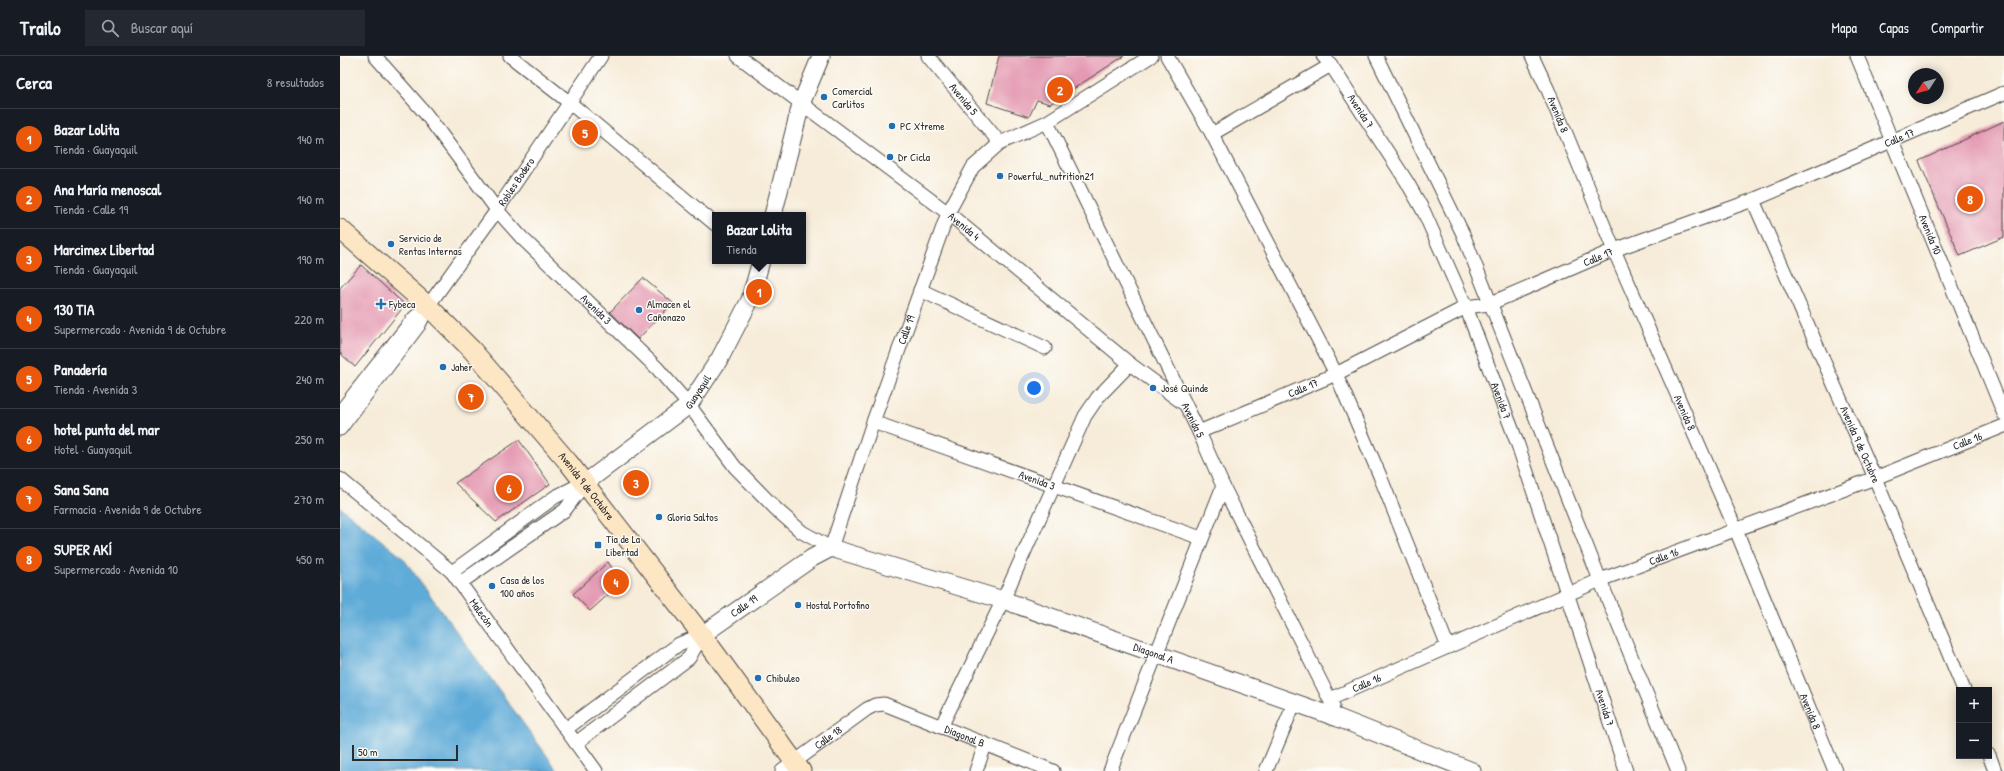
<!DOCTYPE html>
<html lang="es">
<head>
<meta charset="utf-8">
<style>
	:root { --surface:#171b24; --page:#242831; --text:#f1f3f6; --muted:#9ea1a6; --line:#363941; --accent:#ea580c }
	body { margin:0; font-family:"Patrick Hand",sans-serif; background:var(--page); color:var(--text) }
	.controls { position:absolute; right:12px; bottom:12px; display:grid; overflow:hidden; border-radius:0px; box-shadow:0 2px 10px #0003 }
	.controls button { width:36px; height:36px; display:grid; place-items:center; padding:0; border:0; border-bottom:1px solid var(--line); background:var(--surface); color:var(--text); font:20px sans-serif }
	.compass { position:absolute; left:1568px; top:12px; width:36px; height:36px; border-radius:50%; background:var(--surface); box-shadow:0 2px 10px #0003; rotate:234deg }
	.scale { position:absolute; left:12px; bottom:10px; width:106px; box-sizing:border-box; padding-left:4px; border:2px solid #2b2b2b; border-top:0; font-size:11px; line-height:14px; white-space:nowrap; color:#2b2b2b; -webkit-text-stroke:3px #fdfcf7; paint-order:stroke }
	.you { position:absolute; left:694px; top:332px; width:14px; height:14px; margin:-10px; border:3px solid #fff; border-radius:50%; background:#1a73e8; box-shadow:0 0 0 6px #1a73e833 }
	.badge { display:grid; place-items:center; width:26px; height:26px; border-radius:50%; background:var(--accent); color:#fff; font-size:13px; font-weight:700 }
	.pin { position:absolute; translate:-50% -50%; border:2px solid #fff; box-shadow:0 1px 4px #0006 }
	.popup { position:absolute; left:372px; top:156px; width:94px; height:52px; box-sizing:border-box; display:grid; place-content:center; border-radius:0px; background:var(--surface); filter:drop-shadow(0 1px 3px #0005); font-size:13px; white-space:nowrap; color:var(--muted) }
	.popup b { font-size:15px; color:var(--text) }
	.popup::after { content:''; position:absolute; left:50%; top:100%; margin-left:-8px; border:8px solid transparent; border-top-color:var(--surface) }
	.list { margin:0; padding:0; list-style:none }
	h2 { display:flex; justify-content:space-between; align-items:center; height:52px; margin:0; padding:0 16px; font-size:17px }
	h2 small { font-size:13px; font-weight:400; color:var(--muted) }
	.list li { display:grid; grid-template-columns:26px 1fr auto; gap:12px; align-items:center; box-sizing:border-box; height:60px; padding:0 16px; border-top:1px solid var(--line) }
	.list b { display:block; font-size:15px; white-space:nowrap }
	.list p { margin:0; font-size:13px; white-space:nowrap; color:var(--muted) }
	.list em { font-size:13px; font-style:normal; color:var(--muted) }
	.icon { flex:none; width:22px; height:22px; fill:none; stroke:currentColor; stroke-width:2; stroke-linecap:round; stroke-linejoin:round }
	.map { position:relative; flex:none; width:1664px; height:715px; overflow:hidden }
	header { display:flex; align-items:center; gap:24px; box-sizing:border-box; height:56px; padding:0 20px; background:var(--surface); border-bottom:1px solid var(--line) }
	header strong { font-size:19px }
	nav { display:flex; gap:22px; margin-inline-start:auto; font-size:14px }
	.search { width:280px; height:36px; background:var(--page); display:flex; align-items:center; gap:10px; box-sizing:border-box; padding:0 14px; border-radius:0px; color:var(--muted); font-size:15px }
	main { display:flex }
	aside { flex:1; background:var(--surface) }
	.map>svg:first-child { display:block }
	.water { fill:#5fabd8; stroke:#456b82 }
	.building { fill:#e49ab2 }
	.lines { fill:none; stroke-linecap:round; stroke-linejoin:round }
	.minor-casing { stroke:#4a4845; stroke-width:15 }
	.tertiary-casing { stroke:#4a4845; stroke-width:19 }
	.secondary-casing { stroke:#4a4845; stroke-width:21 }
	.minor { stroke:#fff; stroke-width:13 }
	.tertiary { stroke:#fff; stroke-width:17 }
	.secondary { stroke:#fce6c4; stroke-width:19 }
	.poi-dot { fill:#1f6fb2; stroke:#fdfcf7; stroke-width:1.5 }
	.labels { text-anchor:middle; stroke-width:3; stroke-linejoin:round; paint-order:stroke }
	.poi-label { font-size:11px; fill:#2b2b2b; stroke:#fdfcf7; text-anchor:start }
	.street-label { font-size:11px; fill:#2b2b2b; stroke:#fdfcf7 }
</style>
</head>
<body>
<header>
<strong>Trailo</strong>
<div class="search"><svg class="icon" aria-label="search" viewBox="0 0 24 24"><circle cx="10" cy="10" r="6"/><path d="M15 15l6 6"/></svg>Buscar aquí</div>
<nav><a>Mapa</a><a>Capas</a><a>Compartir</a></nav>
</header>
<main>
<aside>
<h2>Cerca<small>8 resultados</small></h2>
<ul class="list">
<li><span class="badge">1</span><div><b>Bazar Lolita</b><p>Tienda · Guayaquil</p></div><em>140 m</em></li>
<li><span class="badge">2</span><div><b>Ana María menoscal</b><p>Tienda · Calle 19</p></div><em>140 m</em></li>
<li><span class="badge">3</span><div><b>Marcimex Libertad</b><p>Tienda · Guayaquil</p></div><em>190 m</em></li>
<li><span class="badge">4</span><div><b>130 TIA</b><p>Supermercado · Avenida 9 de Octubre</p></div><em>220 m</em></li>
<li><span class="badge">5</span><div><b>Panadería</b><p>Tienda · Avenida 3</p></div><em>240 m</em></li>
<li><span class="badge">6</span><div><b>hotel punta del mar</b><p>Hotel · Guayaquil</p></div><em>250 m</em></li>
<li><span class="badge">7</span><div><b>Sana Sana</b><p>Farmacia · Avenida 9 de Octubre</p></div><em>270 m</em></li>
<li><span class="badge">8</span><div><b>SUPER AKÍ</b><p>Supermercado · Avenida 10</p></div><em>450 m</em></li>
</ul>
</aside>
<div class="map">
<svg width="1664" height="715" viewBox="0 0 1664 715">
	<rect width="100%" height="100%" fill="#fdfcf7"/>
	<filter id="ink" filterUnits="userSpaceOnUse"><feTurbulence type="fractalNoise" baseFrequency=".025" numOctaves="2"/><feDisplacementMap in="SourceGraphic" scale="8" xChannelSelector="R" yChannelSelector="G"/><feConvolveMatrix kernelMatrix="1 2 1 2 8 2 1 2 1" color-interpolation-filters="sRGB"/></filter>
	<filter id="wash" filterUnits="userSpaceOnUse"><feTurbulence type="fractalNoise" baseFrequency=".012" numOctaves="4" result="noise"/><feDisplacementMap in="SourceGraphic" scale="16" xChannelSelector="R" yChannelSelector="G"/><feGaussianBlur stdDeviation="0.9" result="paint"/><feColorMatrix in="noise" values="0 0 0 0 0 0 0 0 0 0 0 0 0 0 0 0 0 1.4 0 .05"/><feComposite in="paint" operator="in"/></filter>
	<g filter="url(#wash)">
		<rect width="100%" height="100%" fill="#f7ecd9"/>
		<path class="water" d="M 0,451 L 63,502 L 218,715 L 0,715 Z"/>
		<g id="blocks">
			<g class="building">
				<path d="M 659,0 L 784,0 L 710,48 L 697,44 L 689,61 L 647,47 Z"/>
				<path d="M 1664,65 L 1664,181 L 1620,200 L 1579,105 Z"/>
				<path d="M 21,209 L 65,249 L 15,311 L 0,297 L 0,232 Z"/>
				<path d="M 303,222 L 333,247 L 298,283 L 270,256 Z"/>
				<path d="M 179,384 L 210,428 L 156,466 L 115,427 Z"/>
				<path d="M 268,506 L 282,526 L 250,555 L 233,538 Z"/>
			</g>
		</g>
	</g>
	<g filter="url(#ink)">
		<use href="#blocks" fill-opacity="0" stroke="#4a4845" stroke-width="1"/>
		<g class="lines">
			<g class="minor-casing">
				<g id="minor">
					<path id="s1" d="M 35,0 L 86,58 L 157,154 L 181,181 L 317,312 L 349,349 L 395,411 L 437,454 L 462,476 L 491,492 L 533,366 L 608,157 L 633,111 L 660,87 L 707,66 L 811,0"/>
					<path d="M 170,0 L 230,47 L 375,168"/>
					<path id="s2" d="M 398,0 L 608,157 L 790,308 L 843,347"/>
					<path id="s3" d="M 588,0 L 660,87"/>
					<path d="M 827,0 L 872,78 L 996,318 L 1040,420 L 1108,591"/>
					<path id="s4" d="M 983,0 L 991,9 L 1067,126 L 1084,156 L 1126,251 L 1178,389 L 1286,715"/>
					<path d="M 1036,0 L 1123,178 L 1260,524 L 1338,715"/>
					<path id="s5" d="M 1192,0 L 1208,34 L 1274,194 L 1396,474 L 1495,715"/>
					<path id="s6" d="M 1517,0 L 1664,358"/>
					<path id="s7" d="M 707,66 L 859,376 L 883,430 L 993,650"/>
					<path d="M 872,78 L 991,9"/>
					<path id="s8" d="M 1413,144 L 1535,422 L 1624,634"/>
					<path d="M 580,234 L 705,292"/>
					<path d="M 0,356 L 73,263 L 85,252"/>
					<path id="s9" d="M 533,366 L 861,482"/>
					<path id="s10" d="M 0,373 L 79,269 L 88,250 L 157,154 L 261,0"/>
					<path id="s11" d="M 859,376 L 996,318 L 1126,251 L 1149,248 L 1274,194 L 1413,144 L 1664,37"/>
					<path id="s12" d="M 0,423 L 112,516 L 256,715"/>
					<path d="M 112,516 L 215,441 L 243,427"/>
					<path d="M 120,527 L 225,454 L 245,427"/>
					<path id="s13" d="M 990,643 L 1260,524 L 1535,422 L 1664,370"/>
					<path d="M 601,671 L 663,544 L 745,360 L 758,341 L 790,308"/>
					<path d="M 226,673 L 339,588 L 362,579"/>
					<path d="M 236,687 L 349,602 L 362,579"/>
					<path d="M 1649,699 L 1655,715"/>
					<path id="s14" d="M 442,715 L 527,653 L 535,649 L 544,648 L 713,715"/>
					<path d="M 636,715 L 645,689"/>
					<path d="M 770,715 L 883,430"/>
					<path d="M 926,715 L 954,648"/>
				</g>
			</g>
			<g class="tertiary-casing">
				<g id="tertiary">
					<path d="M 433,159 L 461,48 L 481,0"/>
					<path id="s15" d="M 245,427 L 349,349 L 380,302 L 410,244 L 421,205"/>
					<path id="s16" d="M 362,579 L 472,502 L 491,492 L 663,544 L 998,662 L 1132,715"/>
				</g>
			</g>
			<g class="secondary-casing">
				<g id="secondary">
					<path id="s17" d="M 0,173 L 88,250 L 132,294 L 228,406 L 362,579 L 461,715"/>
				</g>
			</g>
			<use href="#minor" class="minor"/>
			<use href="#tertiary" class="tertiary"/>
			<use href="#secondary" class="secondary"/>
		</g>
	</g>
	<g class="poi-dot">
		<circle cx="484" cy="41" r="4"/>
		<circle cx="552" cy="70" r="4"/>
		<circle cx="550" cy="101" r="4"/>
		<circle cx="660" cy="120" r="4"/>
		<circle cx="51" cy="188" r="4"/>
		<path d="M39 242h4v4h4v4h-4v4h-4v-4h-4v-4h4z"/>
		<circle cx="299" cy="254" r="4"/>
		<circle cx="103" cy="311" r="4"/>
		<circle cx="813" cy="332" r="4"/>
		<circle cx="319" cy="461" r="4"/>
		<rect x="254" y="485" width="8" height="8" rx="2"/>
		<circle cx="152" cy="530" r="4"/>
		<circle cx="458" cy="549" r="4"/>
		<circle cx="418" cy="622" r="4"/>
	</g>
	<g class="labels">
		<g class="poi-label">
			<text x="492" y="39">Comercial<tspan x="492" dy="13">Carlitos</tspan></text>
			<text x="560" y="74">PC Xtreme</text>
			<text x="558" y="105">Dr Cicla</text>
			<text x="668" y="124">Powerful_nutrition21</text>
			<text x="59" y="186">Servicio de<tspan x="59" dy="13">Rentas Internas</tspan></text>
			<text x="49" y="252">Fybeca</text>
			<text x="307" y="252">Almacen el<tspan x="307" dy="13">Cañonazo</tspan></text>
			<text x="111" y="315">Jaher</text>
			<text x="821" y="336">José Quinde</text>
			<text x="327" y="465">Gloria Saltos</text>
			<text x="266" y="487">Tía de La<tspan x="266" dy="13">Libertad</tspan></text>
			<text x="160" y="528">Casa de los<tspan x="160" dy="13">100 años</tspan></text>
			<text x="466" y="553">Hostal Portofino</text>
			<text x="426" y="626">Chibuleo</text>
		</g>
		<g class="street-label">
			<text dy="4" stroke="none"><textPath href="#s3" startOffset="56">Avenida 5</textPath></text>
			<text dy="4" stroke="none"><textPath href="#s4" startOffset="67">Avenida 7</textPath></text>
			<text dy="4" stroke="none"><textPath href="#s5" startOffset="64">Avenida 8</textPath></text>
			<text dy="4" stroke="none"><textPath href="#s11" startOffset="761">Calle 17</textPath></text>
			<text dy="4" stroke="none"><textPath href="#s10" startOffset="304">Robles Bodero</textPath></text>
			<text dy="4" stroke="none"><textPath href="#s2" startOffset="283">Avenida 4</textPath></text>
			<text dy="4" stroke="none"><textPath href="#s6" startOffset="193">Avenida 10</textPath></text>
			<text dy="4" stroke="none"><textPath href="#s11" startOffset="437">Calle 17</textPath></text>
			<text dy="4" stroke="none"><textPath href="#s1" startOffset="337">Avenida 3</textPath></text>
			<text dy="4" stroke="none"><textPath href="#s1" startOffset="905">Calle 19</textPath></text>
			<text dy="4" stroke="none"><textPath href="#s11" startOffset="113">Calle 17</textPath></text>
			<text dy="4" stroke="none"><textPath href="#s15" startOffset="146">Guayaquil</textPath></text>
			<text dy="4" stroke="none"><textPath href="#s4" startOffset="390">Avenida 7</textPath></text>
			<text dy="4" stroke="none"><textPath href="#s5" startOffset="388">Avenida 8</textPath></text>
			<text dy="4" stroke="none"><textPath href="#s7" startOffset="332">Avenida 5</textPath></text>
			<text dy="4" stroke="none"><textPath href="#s13" startOffset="688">Calle 16</textPath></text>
			<text dy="4" stroke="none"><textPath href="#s8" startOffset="267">Avenida 9 de Octubre</textPath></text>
			<text dy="4" stroke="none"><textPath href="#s9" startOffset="174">Avenida 3</textPath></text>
			<text dy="4" stroke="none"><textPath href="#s17" startOffset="357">Avenida 9 de Octubre</textPath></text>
			<text dy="4" stroke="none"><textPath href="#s13" startOffset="363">Calle 16</textPath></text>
			<text dy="4" stroke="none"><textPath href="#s16" startOffset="51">Calle 19</textPath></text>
			<text dy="4" stroke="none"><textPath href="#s12" startOffset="196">Malecón</textPath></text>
			<text dy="4" stroke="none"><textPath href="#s16" startOffset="495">Diagonal A</textPath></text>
			<text dy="4" stroke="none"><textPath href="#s13" startOffset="40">Calle 16</textPath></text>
			<text dy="4" stroke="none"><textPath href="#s4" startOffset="714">Avenida 7</textPath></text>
			<text dy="4" stroke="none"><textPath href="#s5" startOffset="712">Avenida 8</textPath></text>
			<text dy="4" stroke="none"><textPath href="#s14" startOffset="210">Diagonal B</textPath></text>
			<text dy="4" stroke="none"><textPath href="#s14" startOffset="57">Calle 18</textPath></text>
		</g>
	</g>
</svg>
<div class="controls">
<button>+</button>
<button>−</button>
</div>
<svg class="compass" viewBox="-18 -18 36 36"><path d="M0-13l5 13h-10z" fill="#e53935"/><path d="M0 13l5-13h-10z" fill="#9ea1a6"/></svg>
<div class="scale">50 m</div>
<div class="you"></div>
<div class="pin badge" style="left:419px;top:236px">1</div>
<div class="popup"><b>Bazar Lolita</b>Tienda</div>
<div class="pin badge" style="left:720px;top:34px">2</div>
<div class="pin badge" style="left:296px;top:427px">3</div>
<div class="pin badge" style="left:276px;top:526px">4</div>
<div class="pin badge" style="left:245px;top:77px">5</div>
<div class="pin badge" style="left:169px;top:432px">6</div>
<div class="pin badge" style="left:131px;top:341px">7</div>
<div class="pin badge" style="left:1630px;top:143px">8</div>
</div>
</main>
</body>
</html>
